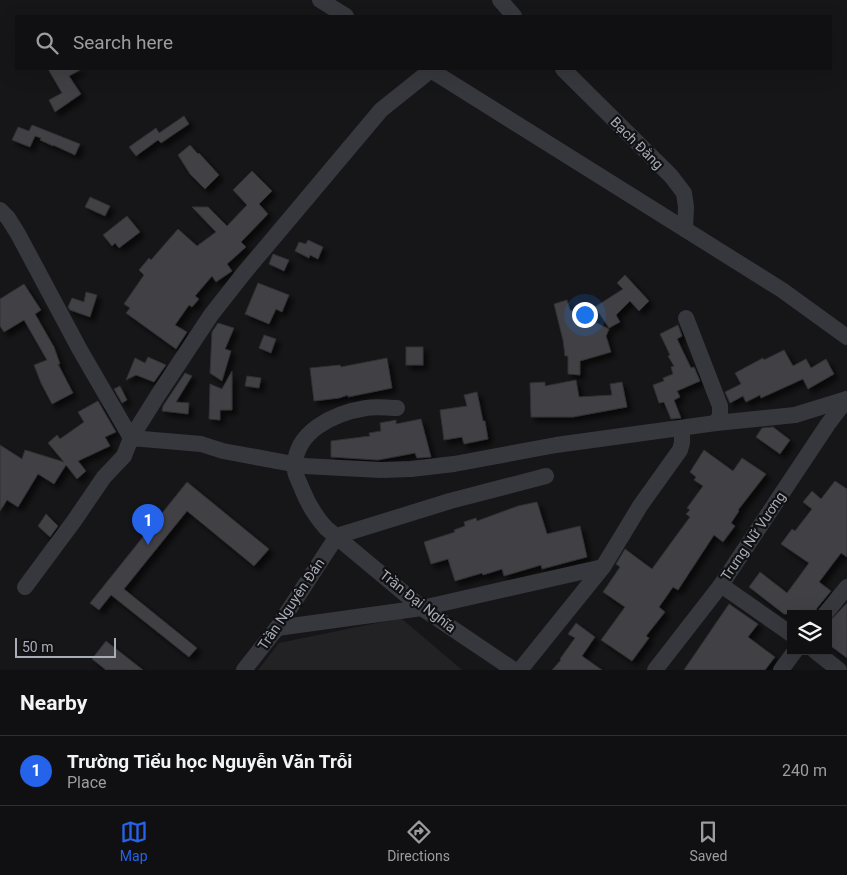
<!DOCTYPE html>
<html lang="en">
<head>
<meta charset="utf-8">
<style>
	:root { --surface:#101012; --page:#19191b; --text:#f1f3f6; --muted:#9c9d9f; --line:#303032; --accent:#2563eb }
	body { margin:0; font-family:Roboto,sans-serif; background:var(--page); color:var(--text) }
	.controls { position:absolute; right:15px; bottom:15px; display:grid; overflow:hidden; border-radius:0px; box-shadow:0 5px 20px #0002 }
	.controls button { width:45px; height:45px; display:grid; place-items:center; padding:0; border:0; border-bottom:1px solid var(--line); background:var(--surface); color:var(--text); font:25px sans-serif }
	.scale { position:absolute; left:15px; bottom:12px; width:101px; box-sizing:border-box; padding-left:5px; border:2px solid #a8adb8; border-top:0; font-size:14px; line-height:18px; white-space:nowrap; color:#a8adb8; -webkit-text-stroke:4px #111113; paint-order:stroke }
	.you { position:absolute; left:584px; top:314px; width:18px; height:18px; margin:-12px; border:4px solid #fff; border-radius:50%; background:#1a73e8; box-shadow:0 0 0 8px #1a73e833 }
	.badge { display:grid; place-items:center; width:32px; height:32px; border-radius:50%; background:var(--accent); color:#fff; font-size:16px; font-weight:700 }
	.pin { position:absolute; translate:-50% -41px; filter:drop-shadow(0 1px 2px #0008) }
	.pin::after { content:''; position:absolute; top:26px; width:18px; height:15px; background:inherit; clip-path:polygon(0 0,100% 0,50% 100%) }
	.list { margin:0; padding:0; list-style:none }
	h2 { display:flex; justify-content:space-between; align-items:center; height:65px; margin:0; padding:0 20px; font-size:21px }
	h2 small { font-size:16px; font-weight:400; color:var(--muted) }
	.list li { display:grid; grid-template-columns:32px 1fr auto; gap:15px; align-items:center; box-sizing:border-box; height:70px; padding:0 20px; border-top:1px solid var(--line) }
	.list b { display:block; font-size:19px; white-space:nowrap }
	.list p { margin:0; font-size:16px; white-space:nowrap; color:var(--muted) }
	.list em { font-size:16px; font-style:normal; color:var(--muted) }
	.icon { flex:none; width:28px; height:28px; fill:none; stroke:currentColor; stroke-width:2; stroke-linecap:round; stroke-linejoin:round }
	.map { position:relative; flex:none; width:847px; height:670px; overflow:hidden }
	.search { position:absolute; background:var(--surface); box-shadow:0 5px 20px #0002; left:15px; right:15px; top:15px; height:55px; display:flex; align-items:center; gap:12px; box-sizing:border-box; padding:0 18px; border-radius:0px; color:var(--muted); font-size:19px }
	.sheet { height:135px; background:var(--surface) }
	nav { display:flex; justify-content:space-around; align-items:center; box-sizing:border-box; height:70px; border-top:1px solid var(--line); background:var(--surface); font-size:14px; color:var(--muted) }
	nav a { display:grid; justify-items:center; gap:2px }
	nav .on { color:var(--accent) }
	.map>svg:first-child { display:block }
	.built { fill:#222225 }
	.building { fill:#404145; stroke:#303034; filter:url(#shadow) }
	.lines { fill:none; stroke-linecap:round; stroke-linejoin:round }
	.minor { stroke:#37383d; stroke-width:16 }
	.labels { text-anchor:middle; stroke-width:4.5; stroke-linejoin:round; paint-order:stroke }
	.street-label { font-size:14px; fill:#a8adb8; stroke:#111113 }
</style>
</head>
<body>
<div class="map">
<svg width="847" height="670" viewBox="0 0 847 670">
	<defs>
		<filter id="shadow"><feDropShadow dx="4.5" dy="4.5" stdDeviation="2.5" flood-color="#0009"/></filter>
	</defs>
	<rect width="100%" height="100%" fill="#161618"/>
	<path class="built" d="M 401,618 L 462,670 L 258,670 L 279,643 Z"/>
	<g class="building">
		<path d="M 48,69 L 82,69 L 69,76 L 81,94 L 55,112 L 49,100 L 62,93 Z"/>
		<path d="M 184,116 L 189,124 L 161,143 L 158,140 L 136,156 L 129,147 L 156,128 L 159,133 Z"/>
		<path d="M 32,125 L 80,144 L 75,155 L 53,145 L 53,146 L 40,140 L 41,138 L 35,136 L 30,147 L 12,140 L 18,127 L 29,131 Z"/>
		<path d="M 190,145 L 198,154 L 199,153 L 219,175 L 205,189 L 190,174 L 178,155 Z"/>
		<path d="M 252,171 L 272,191 L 259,204 L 268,214 L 241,242 L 246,247 L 227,264 L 232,271 L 216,282 L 212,276 L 195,296 L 199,299 L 192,307 L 189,305 L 175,325 L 187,332 L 176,349 L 126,313 L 130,308 L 124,304 L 144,275 L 139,270 L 149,258 L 151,260 L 178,229 L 197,246 L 216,232 L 192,207 L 208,207 L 227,226 L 247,205 L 233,190 Z"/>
		<path d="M 90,197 L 110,206 L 105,216 L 85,207 Z"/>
		<path d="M 127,216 L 140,232 L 119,248 L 115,243 L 112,246 L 103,235 Z"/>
		<path d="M 308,240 L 323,247 L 318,259 L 310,255 L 309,258 L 295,251 L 299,242 L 306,244 Z"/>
		<path d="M 273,254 L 289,260 L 284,271 L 269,264 Z"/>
		<path d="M 625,275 L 649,301 L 639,311 L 630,301 L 616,315 L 620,322 L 609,328 L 595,307 L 623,289 L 617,283 Z"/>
		<path d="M 258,283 L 289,295 L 282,312 L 276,309 L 269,324 L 245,314 Z"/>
		<path d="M 24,284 L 41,310 L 35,314 L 54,347 L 60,364 L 58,364 L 73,393 L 52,404 L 41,383 L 34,365 L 47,360 L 24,320 L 4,332 L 0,326 L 0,299 Z"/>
		<path d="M 86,292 L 97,295 L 90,317 L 70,310 L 68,307 L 72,298 L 84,302 Z"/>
		<path d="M 567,300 L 570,310 L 609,329 L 606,336 L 611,352 L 580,361 L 580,375 L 568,374 L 568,356 L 565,356 L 563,340 L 554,304 Z"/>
		<path d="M 218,323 L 234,328 L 225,349 L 231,351 L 222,381 L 210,373 L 212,332 Z"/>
		<path d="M 678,325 L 682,336 L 677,339 L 691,368 L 694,367 L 700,381 L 677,391 L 680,397 L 674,400 L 681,418 L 671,419 L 664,402 L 659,403 L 653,385 L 664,381 L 663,378 L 673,374 L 671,367 L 674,366 L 668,356 L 670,355 L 660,334 Z"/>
		<path d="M 264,335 L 276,339 L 271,353 L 259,348 Z"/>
		<rect x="406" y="347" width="17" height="18"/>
		<path d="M 784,350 L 793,366 L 806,359 L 811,368 L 826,359 L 834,374 L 808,389 L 803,379 L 761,398 L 760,395 L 746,402 L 743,396 L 730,403 L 725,392 L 741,384 L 735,373 L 763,358 L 764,360 Z"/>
		<path d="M 148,357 L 166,365 L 154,382 L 136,375 L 126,380 L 135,358 L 145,363 Z"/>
		<path d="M 387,358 L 392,388 L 348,397 L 348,395 L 339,398 L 314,401 L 310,368 L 340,365 L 341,367 Z"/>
		<path d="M 232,371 L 232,410 L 220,410 L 220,420 L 209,419 L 210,384 L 222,389 Z"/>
		<path d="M 185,373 L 192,376 L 176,402 L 189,403 L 188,414 L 162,411 L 163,406 Z"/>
		<path d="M 247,376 L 261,378 L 259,388 L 245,386 Z"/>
		<path d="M 576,380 L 579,397 L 612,395 L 610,384 L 622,382 L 627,407 L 573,417 L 531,417 L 530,383 L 545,382 L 545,386 Z"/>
		<path d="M 120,386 L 127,400 L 122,403 L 114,389 Z"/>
		<path d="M 477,392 L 483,421 L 485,421 L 488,439 L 464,444 L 462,437 L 444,440 L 440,410 L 467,406 L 464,395 Z"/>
		<path d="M 98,401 L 116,432 L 105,437 L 110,446 L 78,461 L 86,471 L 77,479 L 66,465 L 54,484 L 38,474 L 18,507 L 7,500 L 0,511 L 0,445 L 22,459 L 25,450 L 64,462 L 48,443 L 57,435 L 60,439 L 84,422 L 78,412 Z"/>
		<path d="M 421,419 L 431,457 L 417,458 L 415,453 L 378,460 L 331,457 L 331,441 L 370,436 L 369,433 L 381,431 L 380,423 L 396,420 L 396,424 Z"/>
		<path d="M 773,427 L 790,440 L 780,454 L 756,437 L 762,428 Z"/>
		<path d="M 704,450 L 733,471 L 742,458 L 766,474 L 738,510 L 739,511 L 731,523 L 735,526 L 723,542 L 714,535 L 678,590 L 673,587 L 659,607 L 665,612 L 646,636 L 649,638 L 632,661 L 601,640 L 625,607 L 603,592 L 620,567 L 616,564 L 625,549 L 652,569 L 676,536 L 690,517 L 686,514 L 690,510 L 687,508 L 703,486 L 694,480 L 696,477 L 690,472 Z"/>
		<path d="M 835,481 L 847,489 L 847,557 L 841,553 L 819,582 L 831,591 L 817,608 L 815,614 L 784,614 L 749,587 L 760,572 L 787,593 L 809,563 L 781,544 L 792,529 L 795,531 L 812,509 L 803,502 L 812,491 L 821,499 Z"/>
		<path d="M 187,482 L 269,549 L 254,566 L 187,511 L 124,589 L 197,648 L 189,657 L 111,595 L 99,610 L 90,603 Z"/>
		<path d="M 537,502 L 547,534 L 580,526 L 587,557 L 542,569 L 541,565 L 504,576 L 502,569 L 483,575 L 482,573 L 455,581 L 448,559 L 431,564 L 424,542 L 455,532 L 454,530 L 465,526 L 464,522 L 476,518 L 477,521 L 518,506 Z"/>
		<path d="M 46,514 L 58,526 L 50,537 L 38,526 Z"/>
		<path d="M 847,603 L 847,658 L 828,644 L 828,623 Z"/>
		<path d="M 729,604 L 758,624 L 748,637 L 775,657 L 765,670 L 684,670 Z"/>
		<path d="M 576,623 L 595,637 L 582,656 L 602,670 L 552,670 L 561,660 L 560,659 L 575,638 L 568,634 Z"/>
		<path d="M 106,641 L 143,670 L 106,670 L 92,659 Z"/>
	</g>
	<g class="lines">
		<g class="minor">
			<path d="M 320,0 L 346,16"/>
			<path d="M 500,0 L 514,16"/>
			<path d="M 429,69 L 782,290 L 847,337"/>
			<path d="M 563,69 L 671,176 L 684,193 L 686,207 L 685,229"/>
			<path d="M 0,210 L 8,218 L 18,234 L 80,350 L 131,438 L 158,395 L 211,315 L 244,273 L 381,110 L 431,70"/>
			<path d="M 686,318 L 720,406 L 720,415 L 716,423"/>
			<path d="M 397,408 C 387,408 376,406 366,408 C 334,413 292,432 295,471 C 296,477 300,483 302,489 C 308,504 315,516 326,528 L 422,608 L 514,670"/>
			<path d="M 721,585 L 791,634"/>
			<path d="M 25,587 L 74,521 L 104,477 L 124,456 L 131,438 L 201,444 L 223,451 L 304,466 L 381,470 L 411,469 L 454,464 L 556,445 L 716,423 L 795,415 L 847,399"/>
			<path d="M 825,614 L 847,587"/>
			<path d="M 277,628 L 422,608 L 603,567"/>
			<path d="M 815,651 L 839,670"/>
			<path d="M 244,670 L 277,628 L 337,536 L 450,501 L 546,476"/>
			<path d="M 520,670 L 603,567 L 640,506 L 680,450 L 682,443 L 682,428"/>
			<path d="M 655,670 L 721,585 L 828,424 L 847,399"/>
			<path d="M 781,670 L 795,651"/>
		</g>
	</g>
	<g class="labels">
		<g class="street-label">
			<text transform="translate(637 143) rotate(45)" y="5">Bạch Đằng</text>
			<text transform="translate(753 536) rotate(-56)" y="5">Trưng Nữ Vương</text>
			<text transform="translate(418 601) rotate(38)" y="5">Trần Đại Nghĩa</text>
			<text transform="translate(291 604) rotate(-56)" y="5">Trần Nguyên Đán</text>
		</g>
	</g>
</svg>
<div class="controls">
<button><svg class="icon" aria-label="layers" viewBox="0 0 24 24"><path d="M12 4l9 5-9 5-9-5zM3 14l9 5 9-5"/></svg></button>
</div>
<div class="scale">50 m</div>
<div class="you"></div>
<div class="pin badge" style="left:148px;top:545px">1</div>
<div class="search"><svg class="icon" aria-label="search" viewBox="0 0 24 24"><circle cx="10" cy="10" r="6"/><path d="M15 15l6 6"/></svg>Search here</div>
</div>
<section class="sheet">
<h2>Nearby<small></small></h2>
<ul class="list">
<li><span class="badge">1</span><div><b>Trường Tiểu học Nguyễn Văn Trỗi</b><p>Place</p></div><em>240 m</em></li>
</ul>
</section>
<nav>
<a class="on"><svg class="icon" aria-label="map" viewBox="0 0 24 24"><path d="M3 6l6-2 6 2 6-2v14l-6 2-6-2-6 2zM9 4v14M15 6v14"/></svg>Map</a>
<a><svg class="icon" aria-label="directions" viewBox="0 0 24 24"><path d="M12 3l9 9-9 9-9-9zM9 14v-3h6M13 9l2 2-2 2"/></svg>Directions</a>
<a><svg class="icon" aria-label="saved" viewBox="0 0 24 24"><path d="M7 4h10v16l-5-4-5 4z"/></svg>Saved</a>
</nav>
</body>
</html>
